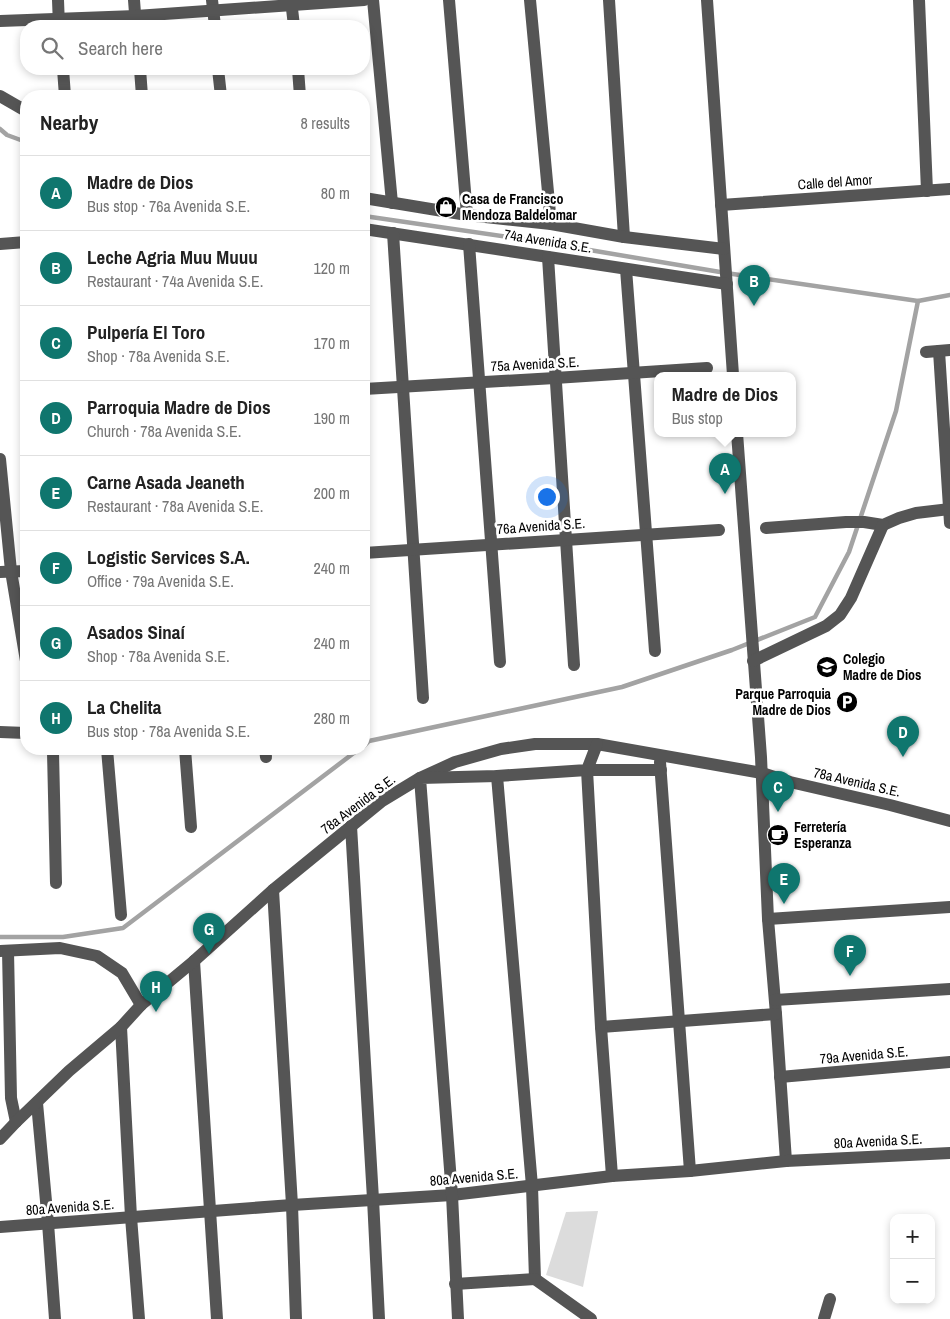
<!DOCTYPE html>
<html lang="en">
<head>
<meta charset="utf-8">
<style>
	:root { --surface:#fff; --page:#f6f6f6; --text:#222; --muted:#767676; --line:#e0e0e0; --accent:#0f766e }
	body { margin:0; font-family:"Archivo Narrow",sans-serif; background:var(--page); color:var(--text) }
	.controls { position:absolute; right:15px; bottom:15px; display:grid; overflow:hidden; border-radius:10px; box-shadow:0 2px 8px #0003 }
	.controls button { width:45px; height:45px; display:grid; place-items:center; padding:0; border:0; border-bottom:1px solid var(--line); background:var(--surface); color:var(--text); font:25px sans-serif }
	.you { position:absolute; left:546px; top:496px; width:18px; height:18px; margin:-12px; border:4px solid #fff; border-radius:50%; background:#1a73e8; box-shadow:0 0 0 8px #1a73e833 }
	.badge { display:grid; place-items:center; width:32px; height:32px; border-radius:50%; background:var(--accent); color:#fff; font-size:16px; font-weight:700 }
	.pin { position:absolute; translate:-50% -41px; filter:drop-shadow(0 1px 2px #0008) }
	.pin::after { content:''; position:absolute; top:26px; width:18px; height:15px; background:inherit; clip-path:polygon(0 0,100% 0,50% 100%) }
	.popup { position:absolute; left:654px; top:372px; width:142px; height:65px; box-sizing:border-box; display:grid; place-content:center; border-radius:10px; background:var(--surface); filter:drop-shadow(0 1px 4px #0005); font-size:16px; white-space:nowrap; color:var(--muted) }
	.popup b { font-size:19px; color:var(--text) }
	.popup::after { content:''; position:absolute; left:50%; top:100%; margin-left:-10px; border:10px solid transparent; border-top-color:var(--surface) }
	.list { margin:0; padding:0; list-style:none }
	h2 { display:flex; justify-content:space-between; align-items:center; height:65px; margin:0; padding:0 20px; font-size:21px }
	h2 small { font-size:16px; font-weight:400; color:var(--muted) }
	.list li { display:grid; grid-template-columns:32px 1fr auto; gap:15px; align-items:center; box-sizing:border-box; height:75px; padding:0 20px; border-top:1px solid var(--line) }
	.list b { display:block; font-size:19px; white-space:nowrap }
	.list p { margin:0; font-size:16px; white-space:nowrap; color:var(--muted) }
	.list em { font-size:16px; font-style:normal; color:var(--muted) }
	.icon { flex:none; width:28px; height:28px; fill:none; stroke:currentColor; stroke-width:2; stroke-linecap:round; stroke-linejoin:round }
	.map { position:relative; flex:none; width:950px; height:1319px; overflow:hidden }
	.search { position:absolute; background:var(--surface); box-shadow:0 2px 8px #0003; left:20px; top:20px; width:350px; height:55px; display:flex; align-items:center; gap:12px; box-sizing:border-box; padding:0 18px; border-radius:20px; color:var(--muted); font-size:19px }
	.panel { position:absolute; background:var(--surface); box-shadow:0 2px 8px #0003; left:20px; top:90px; width:350px; height:665px; border-radius:20px }
	.map>svg:first-child { display:block }
	.green { fill:#dcdcdc }
	.lines { fill:none; stroke-linecap:round; stroke-linejoin:round }
	.stream { stroke:#a3a3a3; stroke-width:4.5 }
	.minor { stroke:#555; stroke-width:12 }
	.labels { text-anchor:middle; stroke-width:5; stroke-linejoin:round; paint-order:stroke }
	.street-label { font-size:14px; fill:#000; stroke:#fff }
	.poi-label { font-size:14px; font-weight:bold; fill:#000; stroke:#fff; text-anchor:start }
</style>
</head>
<body>
<div class="map">
<svg width="950" height="1319" viewBox="0 0 950 1319">
	<rect width="100%" height="100%" fill="#fff"/>
	<path class="green" d="M 598,1211 L 583,1287 L 546,1275 L 566,1212 Z"/>
	<g class="lines">
		<g class="stream">
			<path d="M 0,129 L 7,135 L 26,142"/>
			<path d="M 364,216 L 542,242 L 726,273 L 918,301 L 950,295"/>
			<path d="M 364,746 L 369,741 L 622,687 L 732,650 L 815,617 L 849,552 L 896,411 L 918,301"/>
			<path d="M 0,937 L 63,937 L 123,928 L 359,749"/>
		</g>
		<g class="minor">
			<path d="M 58,0 L 59,26"/>
			<path d="M 134,0 L 136,26"/>
			<path d="M 212,0 L 215,26"/>
			<path d="M 291,0 L 294,26"/>
			<path d="M 373,0 L 392,203"/>
			<path d="M 449,0 L 467,215"/>
			<path d="M 530,0 L 551,224"/>
			<path d="M 609,0 L 624,237"/>
			<path d="M 707,0 L 733,375"/>
			<path d="M 919,0 L 927,191"/>
			<path d="M 0,21 L 136,16 L 364,0"/>
			<path d="M 63,69 L 65,96"/>
			<path d="M 140,69 L 142,96"/>
			<path d="M 218,69 L 221,96"/>
			<path d="M 298,69 L 300,96"/>
			<path d="M 0,96 L 26,111"/>
			<path d="M 364,198 L 467,215 L 551,224 L 624,237 L 724,249"/>
			<path d="M 721,205 L 950,189"/>
			<path d="M 364,229 L 727,284"/>
			<path d="M 393,233 L 423,698"/>
			<path d="M 0,244 L 26,242"/>
			<path d="M 469,244 L 500,662"/>
			<path d="M 548,257 L 574,665"/>
			<path d="M 626,269 L 655,651"/>
			<path d="M 939,351 L 950,523"/>
			<path d="M 926,352 L 950,350"/>
			<path d="M 364,389 L 555,378 L 707,368"/>
			<path d="M 737,433 L 761,757 L 768,919 L 776,1014 L 786,1161"/>
			<path d="M 0,459 L 11,571 L 26,661"/>
			<path d="M 766,528 L 846,522 L 864,522 L 883,525 L 899,518 L 916,513 L 950,509"/>
			<path d="M 364,553 L 719,530"/>
			<path d="M 0,572 L 26,571"/>
			<path d="M 753,661 L 826,626 L 840,615 L 851,598 L 883,525"/>
			<path d="M 0,732 L 26,733"/>
			<path d="M 51,749 L 53,752 L 56,883"/>
			<path d="M 107,749 L 121,915"/>
			<path d="M 185,749 L 191,827"/>
			<path d="M 265,749 L 266,757"/>
			<path d="M 660,762 L 690,1171"/>
			<path d="M 497,776 L 532,1186 L 535,1279 L 591,1319"/>
			<path d="M 351,826 L 373,1199 L 379,1319"/>
			<path d="M 273,890 L 292,1205 L 296,1319"/>
			<path d="M 768,919 L 950,907"/>
			<path d="M 0,951 L 60,948 L 97,956 L 122,973 L 141,1005"/>
			<path d="M 8,951 L 11,1098 L 16,1122"/>
			<path d="M 194,961 L 217,1319"/>
			<path d="M 775,1000 L 950,989"/>
			<path d="M 121,1027 L 131,1217 L 139,1319"/>
			<path d="M 601,1027 L 776,1014"/>
			<path d="M 780,1077 L 950,1062"/>
			<path d="M 37,1103 L 48,1223 L 55,1319"/>
			<path d="M 0,1139 L 16,1122 L 69,1071 L 121,1027 L 141,1005 L 194,961 L 273,890 L 382,801 L 420,778 L 455,762 L 501,749 L 535,744 L 597,744 L 762,773 L 790,782 L 890,805 L 950,821"/>
			<path d="M 612,1176 L 601,1027 L 587,770 L 661,770"/>
			<path d="M 0,1227 L 292,1205 L 452,1195 L 612,1176 L 690,1171 L 786,1161 L 950,1153"/>
			<path d="M 455,1284 L 535,1279"/>
			<path d="M 458,1319 L 452,1195 L 420,778 L 497,776 L 587,770 L 597,744"/>
			<path d="M 824,1319 L 830,1299"/>
		</g>
	</g>
	<defs>
		<g id="shop-disc" transform="scale(1.125)"><circle r="9.5" fill="#000" stroke="#fff"/><path d="M-5-2.5h2.3a2.7 3.5 0 0 1 5.4 0H5L5.5 6h-11ZM-1.5-2.5h3a1.5 2.3 0 0 0-3 0Z" fill="#fff"/></g>
		<g id="school-disc" transform="scale(1.125)"><circle r="9.5" fill="#000" stroke="#fff"/><path d="M0-5L7-2L0 1L-7-2ZM-4 1L0 2.5L4 1V4Q0 6-4 4Z" fill="#fff"/></g>
		<g id="parking-disc" transform="scale(1.125)"><circle r="9.5" fill="#000" stroke="#fff"/><path d="M-3.5-5.5H1a3.5 3.5 0 0 1 0 7H-1V5.5H-3.5ZM-1-3.4V-.6H.8a1.4 1.4 0 0 0 0-2.8Z" fill="#fff"/></g>
		<g id="cafe-disc" transform="scale(1.125)"><circle r="9.5" fill="#000" stroke="#fff"/><path d="M-5.5-4.5H6V0H3Q3 3.5 0 3.5H-2.5Q-5.5 3.5-5.5 0ZM3-3.2v2h1.7v-2ZM-6 4.5H4V6H-6Z" fill="#fff"/></g>
	</defs>
	<g fill-rule="evenodd">
		<use href="#shop-disc" x="446" y="207"/>
		<use href="#school-disc" x="827" y="667"/>
		<use href="#parking-disc" x="847" y="702"/>
		<use href="#cafe-disc" x="778" y="835"/>
	</g>
	<g class="labels">
		<g class="street-label">
			<text transform="translate(835 182) rotate(-4)" y="5">Calle del Amor</text>
			<text transform="translate(548 241) rotate(9)" y="5">74a Avenida S.E.</text>
			<text transform="translate(535 364) rotate(-3)" y="5">75a Avenida S.E.</text>
			<text transform="translate(541 526) rotate(-4)" y="5">76a Avenida S.E.</text>
			<text transform="translate(857 782) rotate(13)" y="5">78a Avenida S.E.</text>
			<text transform="translate(358 804) rotate(-37)" y="5">78a Avenida S.E.</text>
			<text transform="translate(864 1055) rotate(-5)" y="5">79a Avenida S.E.</text>
			<text transform="translate(878 1141) rotate(-3)" y="5">80a Avenida S.E.</text>
			<text transform="translate(474 1177) rotate(-5)" y="5">80a Avenida S.E.</text>
			<text transform="translate(70 1207) rotate(-4)" y="5">80a Avenida S.E.</text>
		</g>
		<g class="poi-label">
			<text x="462" y="204">Casa de Francisco<tspan x="462" dy="16">Mendoza Baldelomar</tspan></text>
			<text x="843" y="664">Colegio<tspan x="843" dy="16">Madre de Dios</tspan></text>
			<text x="831" y="699" text-anchor="end">Parque Parroquia<tspan x="831" dy="16">Madre de Dios</tspan></text>
			<text x="794" y="832">Ferretería<tspan x="794" dy="16">Esperanza</tspan></text>
		</g>
	</g>
</svg>
<div class="controls">
<button>+</button>
<button>−</button>
</div>
<div class="you"></div>
<div class="pin badge" style="left:725px;top:494px">A</div>
<div class="popup"><b>Madre de Dios</b>Bus stop</div>
<div class="pin badge" style="left:754px;top:306px">B</div>
<div class="pin badge" style="left:778px;top:812px">C</div>
<div class="pin badge" style="left:903px;top:757px">D</div>
<div class="pin badge" style="left:784px;top:904px">E</div>
<div class="pin badge" style="left:850px;top:976px">F</div>
<div class="pin badge" style="left:209px;top:954px">G</div>
<div class="pin badge" style="left:156px;top:1012px">H</div>
<div class="search"><svg class="icon" aria-label="search" viewBox="0 0 24 24"><circle cx="10" cy="10" r="6"/><path d="M15 15l6 6"/></svg>Search here</div>
<section class="panel">
<h2>Nearby<small>8 results</small></h2>
<ul class="list">
<li><span class="badge">A</span><div><b>Madre de Dios</b><p>Bus stop · 76a Avenida S.E.</p></div><em>80 m</em></li>
<li><span class="badge">B</span><div><b>Leche Agria Muu Muuu</b><p>Restaurant · 74a Avenida S.E.</p></div><em>120 m</em></li>
<li><span class="badge">C</span><div><b>Pulpería El Toro</b><p>Shop · 78a Avenida S.E.</p></div><em>170 m</em></li>
<li><span class="badge">D</span><div><b>Parroquia Madre de Dios</b><p>Church · 78a Avenida S.E.</p></div><em>190 m</em></li>
<li><span class="badge">E</span><div><b>Carne Asada Jeaneth</b><p>Restaurant · 78a Avenida S.E.</p></div><em>200 m</em></li>
<li><span class="badge">F</span><div><b>Logistic Services S.A.</b><p>Office · 79a Avenida S.E.</p></div><em>240 m</em></li>
<li><span class="badge">G</span><div><b>Asados Sinaí</b><p>Shop · 78a Avenida S.E.</p></div><em>240 m</em></li>
<li><span class="badge">H</span><div><b>La Chelita</b><p>Bus stop · 78a Avenida S.E.</p></div><em>280 m</em></li>
</ul>
</section>
</div>
</body>
</html>
